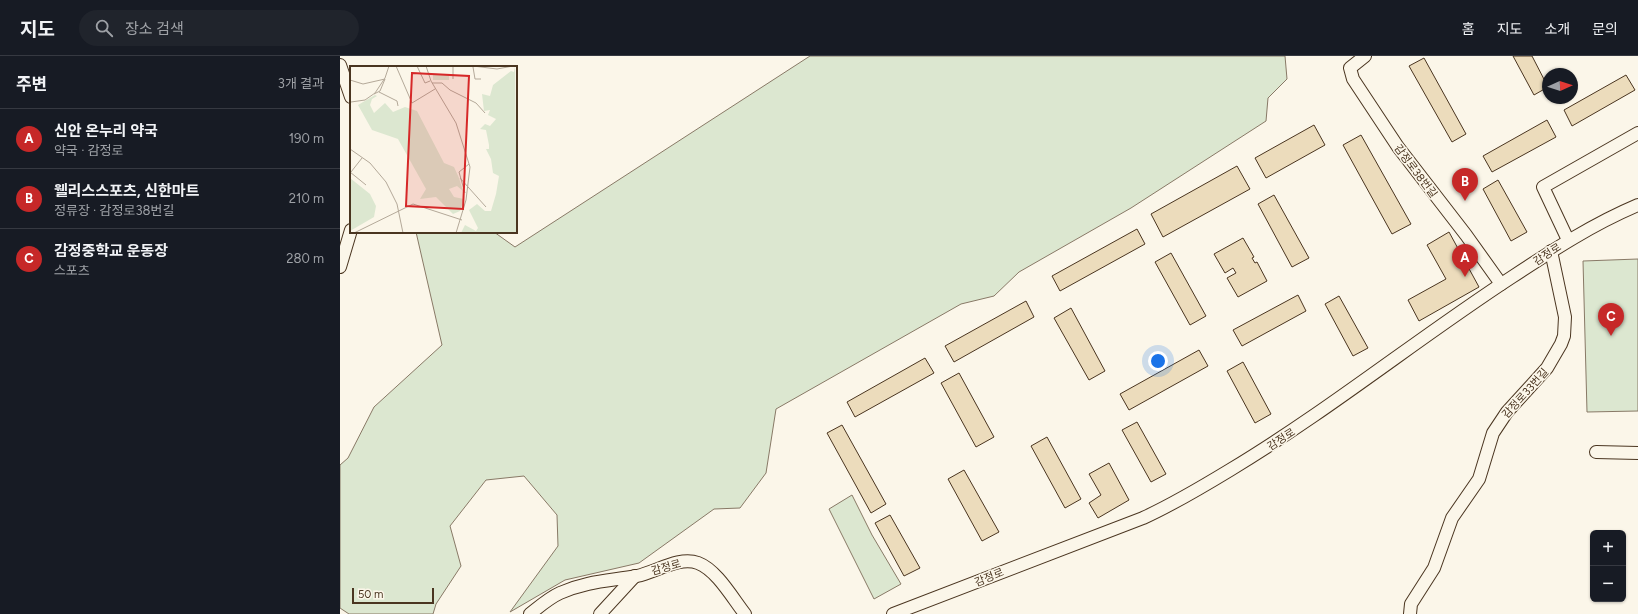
<!DOCTYPE html>
<html lang="ko">
<head>
<meta charset="utf-8">
<style>
	:root { --surface:#171b24; --page:#20242c; --text:#f1f3f6; --muted:#9ea1a6; --line:#363941; --accent:#c62828 }
	body { margin:0; font-family:Figtree,"Noto Sans KR",sans-serif; background:var(--page); color:var(--text) }
	.controls { position:absolute; right:12px; bottom:12px; display:grid; overflow:hidden; border-radius:6px; box-shadow:0 1px 3px #0004 }
	.controls button { width:36px; height:36px; display:grid; place-items:center; padding:0; border:0; border-bottom:1px solid var(--line); background:var(--surface); color:var(--text); font:20px sans-serif }
	.compass { position:absolute; left:1202px; top:12px; width:36px; height:36px; border-radius:50%; background:var(--surface); box-shadow:0 1px 3px #0004; rotate:87deg }
	.scale { position:absolute; left:12px; bottom:10px; width:82px; box-sizing:border-box; padding-left:4px; border:2px solid #4a3520; border-top:0; font-size:11px; line-height:14px; white-space:nowrap; color:#4a3520; -webkit-text-stroke:3px #fbf6e9; paint-order:stroke }
	.you { position:absolute; left:818px; top:305px; width:14px; height:14px; margin:-10px; border:3px solid #fff; border-radius:50%; background:#1a73e8; box-shadow:0 0 0 6px #1a73e833 }
	.badge { display:grid; place-items:center; width:26px; height:26px; border-radius:50%; background:var(--accent); color:#fff; font-size:13px; font-weight:700 }
	.pin { position:absolute; translate:-50% -33px; filter:drop-shadow(0 1px 2px #0008) }
	.pin::after { content:''; position:absolute; top:21px; width:14px; height:12px; background:inherit; clip-path:polygon(0 0,100% 0,50% 100%) }
	.list { margin:0; padding:0; list-style:none }
	h2 { display:flex; justify-content:space-between; align-items:center; height:52px; margin:0; padding:0 16px; font-size:17px }
	h2 small { font-size:13px; font-weight:400; color:var(--muted) }
	.list li { display:grid; grid-template-columns:26px 1fr auto; gap:12px; align-items:center; box-sizing:border-box; height:60px; padding:0 16px; border-top:1px solid var(--line) }
	.list b { display:block; font-size:15px; white-space:nowrap }
	.list p { margin:0; font-size:13px; white-space:nowrap; color:var(--muted) }
	.list em { font-size:13px; font-style:normal; color:var(--muted) }
	.icon { flex:none; width:22px; height:22px; fill:none; stroke:currentColor; stroke-width:2; stroke-linecap:round; stroke-linejoin:round }
	.map { position:relative; flex:none; width:1298px; height:558px; overflow:hidden }
	header { display:flex; align-items:center; gap:24px; box-sizing:border-box; height:56px; padding:0 20px; background:var(--surface); border-bottom:1px solid var(--line) }
	header strong { font-size:19px }
	nav { display:flex; gap:22px; margin-inline-start:auto; font-size:14px }
	.search { width:280px; height:36px; background:var(--page); display:flex; align-items:center; gap:10px; box-sizing:border-box; padding:0 14px; border-radius:22px; color:var(--muted); font-size:15px }
	main { display:flex }
	aside { flex:1; background:var(--surface) }
	.map>svg:first-child { display:block }
	.green { fill:#dce7d0; stroke:#887966 }
	.building { fill:#ecdcbc; stroke:#4a3520 }
	.lines { fill:none; stroke-linecap:round; stroke-linejoin:round }
	.minor-casing { stroke:#4a3520; stroke-width:14 }
	.minor { stroke:#fbf6e9; stroke-width:12 }
	.labels { text-anchor:middle; stroke-width:3; stroke-linejoin:round; paint-order:stroke }
	.street-label { font-size:11px; fill:#4a3520; stroke:#fbf6e9 }
	.inset-road { fill:none; stroke:#b4a999; stroke-width:1 }
	.view { fill:#d62828; fill-opacity:0.15; stroke:#d62828; stroke-width:2 }
	.inset-edge { fill:none; stroke:#4a3520; stroke-width:2 }
</style>
</head>
<body>
<header>
<strong>지도</strong>
<div class="search"><svg class="icon" aria-label="search" viewBox="0 0 24 24"><circle cx="10" cy="10" r="6"/><path d="M15 15l6 6"/></svg>장소 검색</div>
<nav><a>홈</a><a>지도</a><a>소개</a><a>문의</a></nav>
</header>
<main>
<aside>
<h2>주변<small>3개 결과</small></h2>
<ul class="list">
<li><span class="badge">A</span><div><b>신안 온누리 약국</b><p>약국 · 감정로</p></div><em>190 m</em></li>
<li><span class="badge">B</span><div><b>웰리스스포츠, 신한마트</b><p>정류장 · 감정로38번길</p></div><em>210 m</em></li>
<li><span class="badge">C</span><div><b>감정중학교 운동장</b><p>스포츠</p></div><em>280 m</em></li>
</ul>
</aside>
<div class="map">
<svg width="1298" height="558" viewBox="0 0 1298 558">
	<rect width="100%" height="100%" fill="#fbf6e9"/>
	<g class="green">
		<path d="M 470,0 L 945,0 L 947,23 L 928,42 L 926,65 L 791,152 L 679,216 L 654,240 L 621,248 L 436,353 L 426,417 L 400,452 L 374,453 L 299,507 L 225,524 L 170,556 L 218,490 L 217,459 L 184,420 L 146,424 L 110,470 L 121,510 L 96,548 L 93,558 L 9,558 L 0,552 L 0,409 L 8,402 L 34,351 L 102,289 L 76,176 L 154,176 L 175,191 Z"/>
		<path d="M 1298,203 L 1298,355 L 1247,356 L 1243,205 Z"/>
		<path d="M 512,439 L 532,479 L 561,528 L 534,543 L 489,453 Z"/>
	</g>
	<g class="building">
		<path d="M 1173,0 L 1192,0 L 1208,31 L 1194,39 Z"/>
		<path d="M 1084,2 L 1126,78 L 1112,86 L 1069,10 Z"/>
		<path d="M 1286,19 L 1295,34 L 1232,70 L 1224,54 Z"/>
		<path d="M 1207,64 L 1216,81 L 1152,116 L 1143,100 Z"/>
		<path d="M 974,69 L 985,89 L 926,122 L 915,102 Z"/>
		<path d="M 1021,79 L 1071,168 L 1052,178 L 1003,89 Z"/>
		<path d="M 897,110 L 910,133 L 823,181 L 811,158 Z"/>
		<path d="M 1158,124 L 1187,176 L 1171,185 L 1143,133 Z"/>
		<path d="M 934,139 L 969,202 L 952,211 L 918,148 Z"/>
		<path d="M 797,173 L 805,188 L 720,235 L 712,220 Z"/>
		<path d="M 1109,176 L 1139,231 L 1079,265 L 1068,244 L 1106,223 L 1087,189 Z"/>
		<path d="M 903,182 L 914,201 L 912,202 L 915,207 L 917,206 L 927,225 L 898,241 L 887,222 L 896,217 L 893,212 L 885,217 L 874,198 Z"/>
		<path d="M 831,197 L 866,260 L 850,269 L 815,206 Z"/>
		<path d="M 958,239 L 966,255 L 902,290 L 893,274 Z"/>
		<path d="M 999,240 L 1028,292 L 1013,300 L 985,248 Z"/>
		<path d="M 686,245 L 694,261 L 614,306 L 605,290 Z"/>
		<path d="M 731,252 L 765,315 L 749,324 L 714,262 Z"/>
		<path d="M 859,294 L 868,310 L 789,354 L 780,338 Z"/>
		<path d="M 585,302 L 594,317 L 515,361 L 507,346 Z"/>
		<path d="M 903,306 L 931,358 L 915,367 L 887,315 Z"/>
		<path d="M 619,317 L 654,381 L 636,391 L 601,327 Z"/>
		<path d="M 797,366 L 826,418 L 811,426 L 782,374 Z"/>
		<path d="M 502,369 L 546,448 L 531,457 L 487,377 Z"/>
		<path d="M 707,381 L 741,443 L 725,452 L 691,390 Z"/>
		<path d="M 769,407 L 789,444 L 758,462 L 749,447 L 761,439 L 749,418 Z"/>
		<path d="M 624,414 L 659,476 L 642,485 L 608,423 Z"/>
		<path d="M 550,459 L 580,512 L 564,520 L 535,467 Z"/>
	</g>
	<g class="lines">
		<g class="minor-casing">
			<g id="minor">
				<path d="M 1025,0 L 1010,12 L 1013,23 L 1058,91 L 1126,179 L 1161,228"/>
				<path d="M 0,9 L 11,41"/>
				<path d="M 1228,184 L 1203,131 L 1298,77"/>
				<path d="M 0,211 L 11,174"/>
				<path d="M 1256,396 L 1298,397"/>
				<path d="M 190,558 C 200,550 209,542 220,537 C 247,525 269,525 297,520 C 316,516 339,500 358,507 C 377,514 393,543 405,558"/>
				<path d="M 260,558 L 295,520"/>
				<path d="M 553,558 L 803,462 C 834,448 862,431 890,414 C 988,355 1077,283 1172,221 C 1213,194 1253,168 1298,149"/>
				<path d="M 1070,558 L 1071,548 L 1094,512 L 1112,462 L 1139,423 L 1153,377 L 1167,356 L 1207,312 L 1221,288 L 1224,280 L 1225,261 L 1211,195"/>
			</g>
		</g>
		<use href="#minor" class="minor"/>
	</g>
	<g class="labels">
		<g class="street-label">
			<text transform="translate(1076 115) rotate(53)" y="4">감정로38번길</text>
			<text transform="translate(1207 198) rotate(-33)" y="4">감정로</text>
			<text transform="translate(1185 337) rotate(-48)" y="4">감정로33번길</text>
			<text transform="translate(941 383) rotate(-33)" y="4">감정로</text>
			<text transform="translate(326 511) rotate(-16)" y="4">감정로</text>
			<text transform="translate(649 521) rotate(-22)" y="4">감정로</text>
		</g>
	</g>
	<g transform="translate(10 10)">
		<rect width="167" height="167" fill="#fbf6e9"/>
		<path d="M 165,0 L 167,167 L 111,167 L 115,159 L 126,165 L 128,162 L 119,144 L 127,138 L 135,145 L 141,145 L 146,128 L 149,110 L 143,107 L 141,93 L 136,83 L 139,83 L 139,79 L 136,64 L 130,63 L 135,58 L 140,60 L 146,53 L 138,49 L 140,44 L 134,45 L 132,28 L 140,30 L 143,19 L 161,5 L 164,6 ZM 83,8 L 99,9 L 99,14 L 83,14 ZM 25,29 L 27,30 L 22,33 L 20,39 L 24,47 L 35,37 L 43,46 L 55,41 L 67,45 L 94,97 L 104,101 L 109,112 L 113,125 L 107,120 L 99,123 L 104,131 L 114,133 L 110,145 L 103,148 L 86,131 L 70,133 L 76,123 L 48,73 L 22,64 L 8,39 ZM 0,112 L 20,128 L 26,140 L 24,151 L 0,165 Z" fill="#dce7d0"/>
		<path class="inset-road" d="M 46,0 L 62,37 L 85,23M 67,0 L 75,17 L 80,15M 76,0 L 81,15 L 106,57 L 120,101 L 116,134 L 106,167M 123,0 L 147,3 L 163,0M 123,1 L 125,13 L 131,13M 103,13 L 103,0M 0,14 L 13,18 L 35,13M 82,17 L 92,17 L 100,24 L 126,37 L 135,47M 29,26 L 47,35 L 48,40M 24,28 L 30,25 L 35,13M 1,36 L 15,34 L 25,27 L 35,12 L 39,0M 0,83 L 20,97 L 36,116 L 47,138 L 53,167M 0,106 L 16,119M 1,106 L 12,92M 110,112 L 136,141M 115,127 L 109,106 L 119,98M 4,167 L 63,138 L 112,154"/>
		<path class="view" d="M 62,7 L 119,10 L 113,143 L 56,140 Z"/>
		<rect width="167" height="167" class="inset-edge"/>
	</g>
</svg>
<div class="controls">
<button>+</button>
<button>−</button>
</div>
<svg class="compass" viewBox="-18 -18 36 36"><path d="M0-13l5 13h-10z" fill="#e53935"/><path d="M0 13l5-13h-10z" fill="#9ea1a6"/></svg>
<div class="scale">50 m</div>
<div class="you"></div>
<div class="pin badge" style="left:1125px;top:221px">A</div>
<div class="pin badge" style="left:1125px;top:145px">B</div>
<div class="pin badge" style="left:1271px;top:280px">C</div>
</div>
</main>
</body>
</html>
